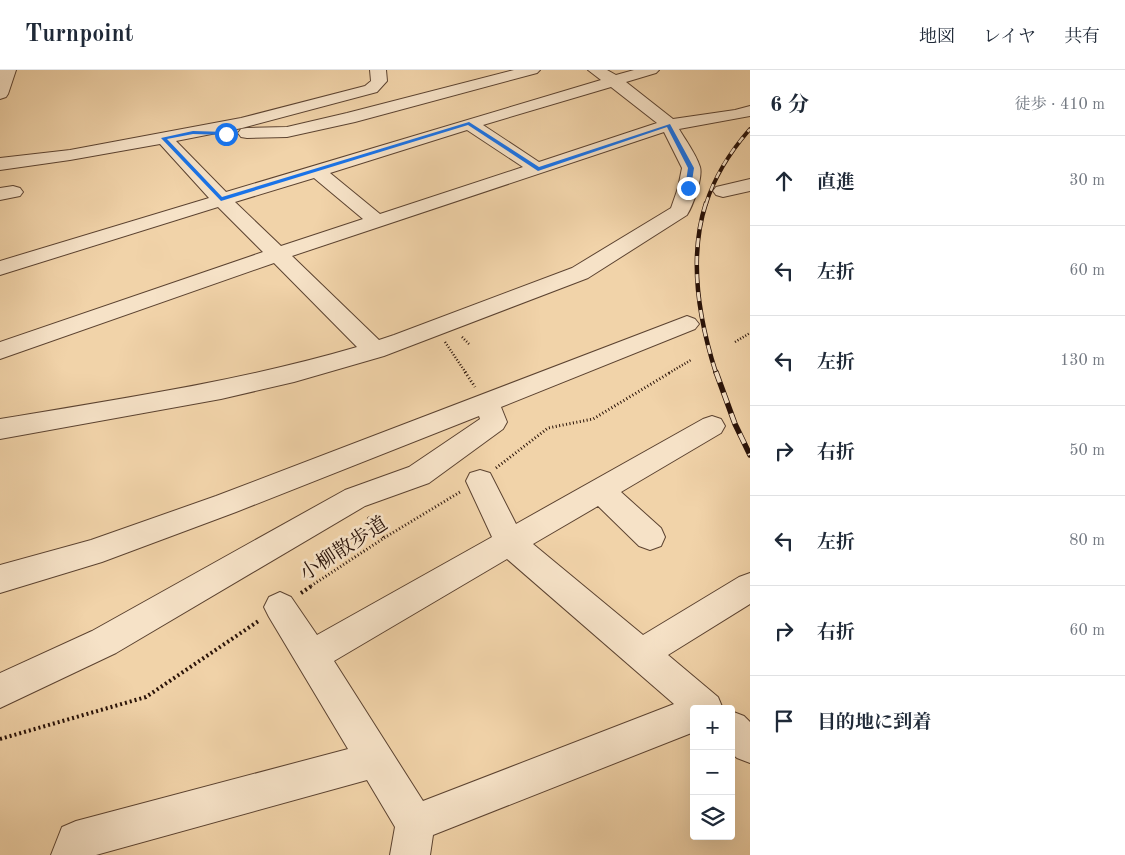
<!DOCTYPE html>
<html lang="ja">
<head>
<meta charset="utf-8">
<style>
	:root { --surface:#fff; --page:#f6f6f7; --text:#1f2937; --muted:#747a83; --line:#e0e1e3 }
	body { margin:0; font-family:"Old Standard TT","Noto Serif JP",serif; background:var(--page); color:var(--text) }
	.controls { position:absolute; right:15px; bottom:15px; display:grid; overflow:hidden; border-radius:5px; box-shadow:0 5px 20px #0002 }
	.controls button { width:45px; height:45px; display:grid; place-items:center; padding:0; border:0; border-bottom:1px solid var(--line); background:var(--surface); color:var(--text); font:25px sans-serif }
	.stop { position:absolute; width:15px; height:15px; margin:-11px; border:4px solid #1a73e8; border-radius:50%; background:#fff }
	.stop.end { background:#1a73e8; border-color:#fff; box-shadow:0 1px 5px #0008 }
	.list { margin:0; padding:0; list-style:none }
	h2 { display:flex; justify-content:space-between; align-items:center; height:65px; margin:0; padding:0 20px; font-size:21px }
	h2 small { font-size:16px; font-weight:400; color:var(--muted) }
	.list li { display:grid; grid-template-columns:32px 1fr auto; gap:15px; align-items:center; box-sizing:border-box; height:90px; padding:0 20px; border-top:1px solid var(--line) }
	.list b { display:block; font-size:19px; white-space:nowrap }
	.list em { font-size:16px; font-style:normal; color:var(--muted) }
	.icon { flex:none; width:28px; height:28px; fill:none; stroke:currentColor; stroke-width:2; stroke-linecap:round; stroke-linejoin:round }
	.map { position:relative; flex:none; width:750px; height:785px; overflow:hidden }
	header { display:flex; align-items:center; gap:30px; box-sizing:border-box; height:70px; padding:0 25px; background:var(--surface); border-bottom:1px solid var(--line) }
	header strong { font-size:24px }
	nav { display:flex; gap:28px; margin-inline-start:auto; font-size:18px }
	main { display:flex }
	aside { flex:1; background:var(--surface) }
	.map>svg:first-child { display:block }
	.lines { fill:none; stroke-linecap:round; stroke-linejoin:round }
	.minor-casing { stroke:#5c4331; stroke-width:2 }
	.path-far2 { stroke:#2a1309; stroke-width:2.5; stroke-dasharray:1 2; stroke-linecap:butt }
	.path-far1 { stroke:#2a1309; stroke-width:3; stroke-dasharray:1 2.5; stroke-linecap:butt }
	.path { stroke:#2a1309; stroke-width:4; stroke-dasharray:2 3; stroke-linecap:butt }
	.minor { fill:#f6e2c7; fill-rule:evenodd }
	.rail-far2-casing { stroke:#2a1309; stroke-width:4 }
	.rail-far1-casing { stroke:#2a1309; stroke-width:4.5 }
	.rail-casing { stroke:#2a1309; stroke-width:5.5 }
	.rail-far2 { stroke:#f6e2c7; stroke-width:2.5; stroke-dasharray:7; stroke-linecap:butt }
	.rail-far1 { stroke:#f6e2c7; stroke-width:3; stroke-dasharray:9; stroke-linecap:butt }
	.rail { stroke:#f6e2c7; stroke-width:4; stroke-dasharray:11; stroke-linecap:butt }
	.route { fill:#1a73e8 }
	.labels { text-anchor:middle; stroke-width:5; stroke-linejoin:round; paint-order:stroke }
	.street-label { font-size:20px; fill:#2a1309; stroke:#f6e2c7 }
</style>
</head>
<body>
<header>
<strong>Turnpoint</strong>
<nav><a>地図</a><a>レイヤ</a><a>共有</a></nav>
</header>
<main>
<div class="map">
<svg width="750" height="785" viewBox="0 0 750 785">
	<rect width="100%" height="100%" fill="#f1d3a9"/>
	<filter id="stains"><feTurbulence type="fractalNoise" baseFrequency=".004" numOctaves="4"/><feColorMatrix values="0 0 0 0 .2 0 0 0 0 .09 0 0 0 0 .02 0 0 0 .5 -.17"/></filter>
	<radialGradient id="worn" r=".72"><stop offset=".6" stop-color="#630" stop-opacity="0"/><stop offset="1" stop-color="#630" stop-opacity=".3"/></radialGradient>
	<g class="lines">
		<g class="minor-casing">
			<g id="minor">
				<path d="M 0,0 L 16,0 L 8,24 L 6,27 L 0,29 Z"/>
				<path d="M 370,0 L 386,0 L 387,11 L 377,22 L 242,58 L 176,71 L 226,122 L 601,10 L 588,0 L 607,0 L 616,5 L 634,0 L 659,0 L 656,3 L 626,12 L 673,49 L 735,40 L 750,36 L 750,46 L 679,59 C 686,71 696,84 700,97 C 703,107 693,136 687,145 L 588,208 L 384,286 L 294,312 L 221,329 L 0,369 L 0,349 C 120,329 241,311 357,277 L 274,193 L 0,289 L 0,272 L 263,182 L 218,137 L 0,205 L 0,191 L 209,128 L 160,74 L 70,90 L 0,100 L 0,88 L 70,80 L 241,48 L 365,16 L 371,11 ZM 611,17 L 657,53 L 539,92 L 483,55 ZM 467,60 L 523,97 L 380,144 L 330,103 ZM 664,62 L 682,98 L 678,118 L 671,138 L 572,198 L 394,265 L 379,270 L 292,186 ZM 314,108 L 363,149 L 281,176 L 235,132 Z"/>
				<path d="M 514,0 L 540,0 L 537,3 L 355,52 L 287,67 L 247,68 L 241,67 L 238,63 L 241,59 L 247,58 L 287,57 L 347,43 Z"/>
				<path d="M 750,109 L 750,121 L 723,127 L 716,125 L 713,121 L 716,117 Z"/>
				<path d="M 13,116 L 20,118 L 23,122 L 20,126 L 0,130 L 0,118 Z"/>
				<path d="M 687,246 L 695,249 L 699,254 L 695,259 L 501,337 L 507,352 L 503,359 L 429,413 L 365,436 L 116,583 L 0,638 L 0,603 L 92,561 L 345,420 L 409,397 L 480,349 L 479,346 L 236,442 L 102,492 L 0,523 L 0,495 L 91,470 L 216,426 Z"/>
				<path d="M 712,346 L 721,349 L 725,356 L 721,363 L 621,422 L 661,458 L 665,467 L 661,476 L 650,480 L 639,476 L 598,436 L 533,474 L 643,565 L 739,507 L 750,503 L 750,534 L 668,585 L 718,627 L 723,639 L 694,639 L 694,662 L 433,765 L 430,785 L 390,785 L 395,757 L 367,710 L 96,785 L 51,785 L 62,757 L 76,751 L 348,679 L 269,547 L 264,537 L 269,527 L 280,522 L 291,527 L 317,565 L 492,467 L 466,411 L 470,403 L 480,400 L 490,403 L 516,454 L 703,349 ZM 507,489 L 674,634 L 423,731 L 334,591 Z"/>
				<path d="M 731,641 L 744,646 L 750,652 L 750,693 L 737,688 L 731,683 Z"/>
			</g>
		</g>
		<g class="path-far2">
			<path d="M 462,267 L 469,274"/>
			<path d="M 445,272 L 466,303"/>
			<path d="M 735,272 L 750,263"/>
			<path d="M 669,303 L 691,290"/>
		</g>
		<g class="path-far1">
			<path d="M 465,302 L 475,317"/>
			<path d="M 496,398 L 548,358 L 593,349 L 671,302"/>
			<path d="M 368,447 L 384,468"/>
			<path d="M 311,516 L 384,468 L 460,422"/>
		</g>
		<g class="path">
			<path d="M 301,523 L 313,515"/>
			<path d="M 0,669 L 146,627 L 260,550"/>
		</g>
		<use href="#minor" class="minor"/>
		<g class="rail-far2-casing">
			<path id="rail-far2" d="M 706,134 C 715,105 730,82 750,59"/>
		</g>
		<g class="rail-far1-casing">
			<path id="rail-far1" d="M 706,133 C 688,188 699,250 716,303"/>
		</g>
		<g class="rail-casing">
			<path id="rail" d="M 716,302 L 735,354 L 750,385"/>
		</g>
		<use href="#rail-far2" class="rail-far2"/>
		<use href="#rail-far1" class="rail-far1"/>
		<use href="#rail" class="rail"/>
	</g>
	<path class="route" d="M 469,52 L 539,97 L 670,54 L 694,98 L 691,118 L 688,120 L 685,118 L 688,98 L 667,57 L 538,101 L 468,55 L 221,131 L 161,68 L 193,61 L 227,62 L 226,65 L 193,64 L 167,69 L 222,127 Z"/>
	<g class="labels">
		<g class="street-label">
			<text transform="translate(343 478) rotate(-33)" y="7">小柳散歩道</text>
		</g>
	</g>
	<rect width="100%" height="100%" filter="url(#stains)"/>
	<rect width="100%" height="100%" fill="url(#worn)"/>
</svg>
<div class="controls">
<button>+</button>
<button>−</button>
<button><svg class="icon" aria-label="layers" viewBox="0 0 24 24"><path d="M12 4l9 5-9 5-9-5zM3 14l9 5 9-5"/></svg></button>
</div>
<div class="stop" style="left:226px;top:64px"></div>
<div class="stop end" style="left:688px;top:118px"></div>
</div>
<aside>
<h2>6 分<small>徒歩 · 410 m</small></h2>
<ul class="list">
<li><svg class="icon" aria-label="ahead" viewBox="0 0 24 24"><path d="M12 20V5M6 11l6-6 6 6"/></svg><div><b>直進</b></div><em>30 m</em></li>
<li><svg class="icon" aria-label="left" viewBox="0 0 24 24"><path d="M17 20v-9H6M10 6l-5 5 5 5"/></svg><div><b>左折</b></div><em>60 m</em></li>
<li><svg class="icon" aria-label="left" viewBox="0 0 24 24"><path d="M17 20v-9H6M10 6l-5 5 5 5"/></svg><div><b>左折</b></div><em>130 m</em></li>
<li><svg class="icon" aria-label="right" viewBox="0 0 24 24"><path d="M7 20v-9h11M14 6l5 5-5 5"/></svg><div><b>右折</b></div><em>50 m</em></li>
<li><svg class="icon" aria-label="left" viewBox="0 0 24 24"><path d="M17 20v-9H6M10 6l-5 5 5 5"/></svg><div><b>左折</b></div><em>80 m</em></li>
<li><svg class="icon" aria-label="right" viewBox="0 0 24 24"><path d="M7 20v-9h11M14 6l5 5-5 5"/></svg><div><b>右折</b></div><em>60 m</em></li>
<li><svg class="icon" aria-label="arrive" viewBox="0 0 24 24"><path d="M6 21V4h12l-3 4 3 4H6"/></svg><div><b>目的地に到着</b></div></li>
</ul>
</aside>
</main>
</body>
</html>
